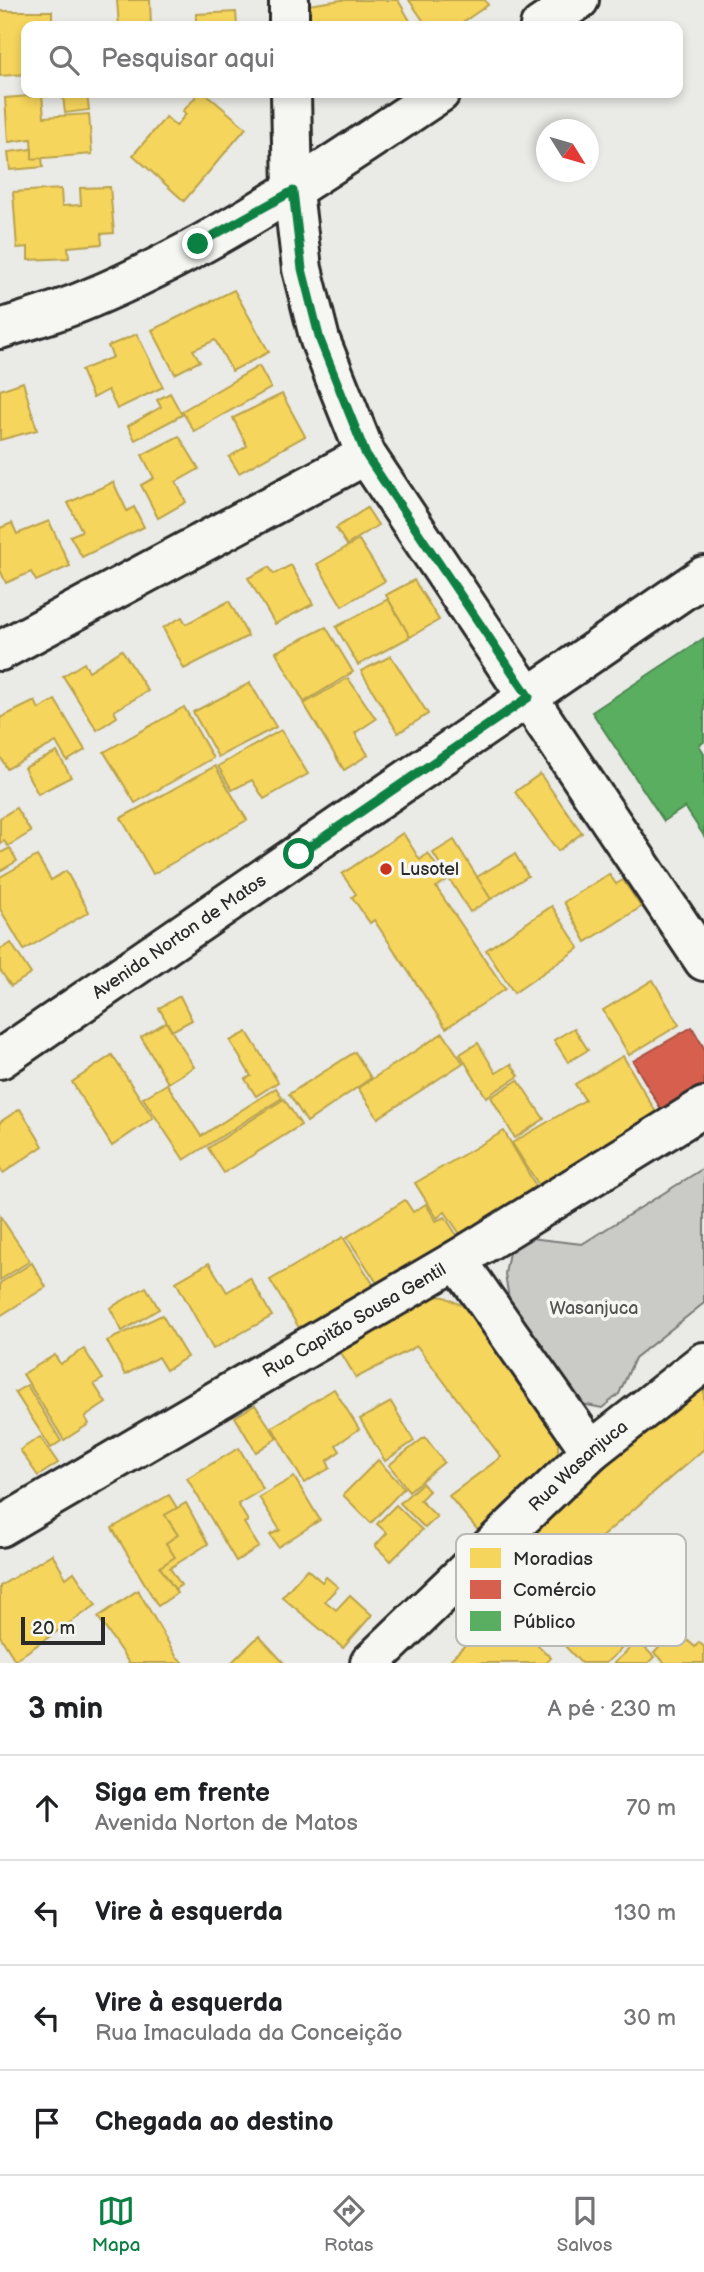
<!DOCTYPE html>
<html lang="pt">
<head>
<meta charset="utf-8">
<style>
	:root { --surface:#fff; --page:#f2f2f2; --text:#202124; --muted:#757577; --line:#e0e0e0; --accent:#0b8043 }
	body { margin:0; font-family:"Balsamiq Sans",sans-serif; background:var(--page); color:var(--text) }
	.compass { position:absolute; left:536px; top:119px; width:63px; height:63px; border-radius:50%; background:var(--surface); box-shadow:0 4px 10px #0003; rotate:127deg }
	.scale { position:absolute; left:21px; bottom:18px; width:84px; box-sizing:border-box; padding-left:7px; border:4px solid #2b2b2b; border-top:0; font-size:19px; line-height:24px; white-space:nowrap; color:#2b2b2b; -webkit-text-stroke:5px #f6f6f2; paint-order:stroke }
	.stop { position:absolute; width:21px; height:21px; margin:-16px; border:5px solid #0b8043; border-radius:50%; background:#fff }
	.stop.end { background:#0b8043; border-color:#fff; box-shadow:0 2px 7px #0008 }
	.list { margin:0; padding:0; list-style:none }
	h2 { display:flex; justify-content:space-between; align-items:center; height:91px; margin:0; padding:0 28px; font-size:30px }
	h2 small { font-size:23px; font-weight:400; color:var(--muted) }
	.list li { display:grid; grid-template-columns:46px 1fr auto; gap:21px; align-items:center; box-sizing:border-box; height:105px; padding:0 28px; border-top:2px solid var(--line) }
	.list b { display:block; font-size:26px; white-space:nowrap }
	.list p { margin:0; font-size:23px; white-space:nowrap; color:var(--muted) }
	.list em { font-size:23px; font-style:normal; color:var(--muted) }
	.icon { flex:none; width:38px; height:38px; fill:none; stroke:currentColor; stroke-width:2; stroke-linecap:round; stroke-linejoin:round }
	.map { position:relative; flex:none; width:704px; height:1663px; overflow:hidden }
	.search { position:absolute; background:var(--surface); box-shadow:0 4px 10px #0003; left:21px; right:21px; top:21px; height:77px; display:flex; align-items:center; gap:18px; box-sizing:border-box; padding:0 24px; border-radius:14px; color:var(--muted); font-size:26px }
	.sheet { height:511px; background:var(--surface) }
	nav { display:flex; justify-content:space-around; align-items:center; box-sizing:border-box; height:98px; border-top:2px solid var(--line); background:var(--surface); font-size:19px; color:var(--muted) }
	nav a { display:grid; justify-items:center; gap:4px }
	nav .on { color:var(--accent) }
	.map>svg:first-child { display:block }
	.green { fill:#cacac7; stroke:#7a7a79; stroke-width:2 }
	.homes { fill:#f6d55c; stroke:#b9a24d; stroke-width:2 }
	.shops { fill:#d6604d; stroke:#a35043; stroke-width:2 }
	.public { fill:#5aae61; stroke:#4c8751; stroke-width:2 }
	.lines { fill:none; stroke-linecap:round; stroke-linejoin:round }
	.minor-casing { stroke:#2b2b2b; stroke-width:44 }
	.major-casing { stroke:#2b2b2b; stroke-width:44 }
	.minor { stroke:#f6f6f2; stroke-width:38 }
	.major { stroke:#f6f6f2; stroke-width:38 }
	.route { stroke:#0b8043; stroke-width:9 }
	.poi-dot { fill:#c8321e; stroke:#f6f6f2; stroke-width:2.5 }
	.labels { text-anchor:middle; stroke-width:7; stroke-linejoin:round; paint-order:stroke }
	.poi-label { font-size:18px; fill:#2b2b2b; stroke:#f6f6f2; text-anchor:start }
	.street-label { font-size:18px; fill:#2b2b2b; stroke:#f6f6f2 }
	.park-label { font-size:18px; fill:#535352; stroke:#f6f6f2 }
	.key { fill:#f6f6f2; stroke:#b9b9b6; stroke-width:2 }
	.key-label { font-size:19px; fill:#2b2b2b }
</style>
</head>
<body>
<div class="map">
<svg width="704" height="1663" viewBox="0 0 704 1663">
	<rect width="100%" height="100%" fill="#eaeae6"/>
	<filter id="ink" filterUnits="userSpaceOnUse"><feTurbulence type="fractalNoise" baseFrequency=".0143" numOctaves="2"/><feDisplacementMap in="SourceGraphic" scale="14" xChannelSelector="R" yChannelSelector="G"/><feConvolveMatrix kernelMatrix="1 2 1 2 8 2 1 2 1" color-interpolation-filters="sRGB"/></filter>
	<g filter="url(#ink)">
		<path class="green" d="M 704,1168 L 704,1303 L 635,1358 L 619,1394 L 602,1408 L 582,1404 L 509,1299 L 505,1274 L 509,1252 L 530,1238 L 582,1244 Z"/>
		<g class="homes">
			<path d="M 117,0 L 150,0 L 151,26 L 119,26 Z"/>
			<path d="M 341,0 L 398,0 L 413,26 L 312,26 L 308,5 Z"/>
			<path d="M 409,0 L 485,0 L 488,5 L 457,26 L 427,26 Z"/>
			<path d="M 0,11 L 52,11 L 52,26 L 26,26 L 26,74 L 0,76 Z"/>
			<path d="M 236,12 L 237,26 L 196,26 L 196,14 Z"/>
			<path d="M 199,93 L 205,93 L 246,128 L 184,201 L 133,155 L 166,117 L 176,126 L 186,114 L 183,111 Z"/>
			<path d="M 42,95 L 44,117 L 89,114 L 92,154 L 32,159 L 31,139 L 8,142 L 5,98 Z"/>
			<path d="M 87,95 L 89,110 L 65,113 L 63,96 Z"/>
			<path d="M 32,149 L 32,159 L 42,158 L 43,167 L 10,170 L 8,152 Z"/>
			<path d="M 110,187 L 114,233 L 101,234 L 102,244 L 68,247 L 69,258 L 28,260 L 28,247 L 17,248 L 13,192 L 61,189 L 62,206 L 81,205 L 80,188 Z"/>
			<path d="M 234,290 L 269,352 L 232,371 L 215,340 L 193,350 L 200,361 L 175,374 L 152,330 Z"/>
			<path d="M 137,334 L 163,387 L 117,409 L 108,390 L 93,398 L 81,370 L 113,357 L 108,346 Z"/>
			<path d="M 259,366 L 271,388 L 194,431 L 182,411 Z"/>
			<path d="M 23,382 L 37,430 L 0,440 L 0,390 Z"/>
			<path d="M 170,393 L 182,415 L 135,440 L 128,426 L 161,407 L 157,400 Z"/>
			<path d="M 282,394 L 305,436 L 239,473 L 229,457 L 247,446 L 233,418 Z"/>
			<path d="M 179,436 L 199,469 L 176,482 L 186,502 L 158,518 L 141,485 L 154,478 L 142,455 Z"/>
			<path d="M 113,482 L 127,511 L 134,507 L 144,527 L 82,557 L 70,536 L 82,531 L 68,503 Z"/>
			<path d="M 367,508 L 378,525 L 347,545 L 336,528 Z"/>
			<path d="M 49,521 L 70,566 L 36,581 L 31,572 L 6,583 L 0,570 L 0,528 L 12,523 L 17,534 Z"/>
			<path d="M 359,540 L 385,581 L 342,606 L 317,564 Z"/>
			<path d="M 291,565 L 313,604 L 275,624 L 248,578 L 269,567 L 274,574 Z"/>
			<path d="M 414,580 L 439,620 L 410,637 L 386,595 Z"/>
			<path d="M 388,599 L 410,637 L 358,665 L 336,627 Z"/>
			<path d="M 229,601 L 248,636 L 184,669 L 163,628 L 182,617 L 186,624 Z"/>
			<path d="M 326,627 L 353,672 L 304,702 L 276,652 Z"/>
			<path d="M 122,650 L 148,691 L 114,711 L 117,717 L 97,730 L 63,676 L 84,663 L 89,671 Z"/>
			<path d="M 391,656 L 428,714 L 398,733 L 361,671 Z"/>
			<path d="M 348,678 L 376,719 L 355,733 L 368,755 L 344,770 L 304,704 Z"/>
			<path d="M 250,683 L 276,727 L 218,757 L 193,712 Z"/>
			<path d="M 55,700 L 85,750 L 67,761 L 56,742 L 7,769 L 0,756 L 0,718 L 35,701 L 39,709 Z"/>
			<path d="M 184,707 L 213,758 L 135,803 L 104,752 Z"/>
			<path d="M 281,730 L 308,774 L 264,799 L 252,780 L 232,790 L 218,766 Z"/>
			<path d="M 57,752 L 71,777 L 38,794 L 24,768 Z"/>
			<path d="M 215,766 L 247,820 L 153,874 L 121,818 Z"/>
			<path d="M 540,774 L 582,833 L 558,851 L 515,792 Z"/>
			<path d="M 16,808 L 31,832 L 8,846 L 4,841 L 0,844 L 0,818 Z"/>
			<path d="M 403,833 L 420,860 L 428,853 L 446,881 L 436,887 L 505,989 L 446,1028 L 374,920 L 370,923 L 352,897 L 356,894 L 342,874 Z"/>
			<path d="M 454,840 L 491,899 L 470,912 L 433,853 Z"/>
			<path d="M 10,848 L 17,861 L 0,871 L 0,853 Z"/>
			<path d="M 515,854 L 528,876 L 491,899 L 477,877 Z"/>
			<path d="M 37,856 L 51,880 L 66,871 L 89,912 L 24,950 L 0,909 L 0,877 Z"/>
			<path d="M 609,874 L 616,884 L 623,880 L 641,907 L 586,942 L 564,902 Z"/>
			<path d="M 552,906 L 579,948 L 514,993 L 486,950 Z"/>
			<path d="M 11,943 L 31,974 L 11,986 L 0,970 L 0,949 Z"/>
			<path d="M 653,980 L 679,1025 L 629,1055 L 603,1010 Z"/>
			<path d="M 180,996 L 192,1020 L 172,1031 L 159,1008 Z"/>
			<path d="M 166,1022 L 194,1067 L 168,1083 L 141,1037 Z"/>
			<path d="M 574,1028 L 588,1050 L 568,1062 L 554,1040 Z"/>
			<path d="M 247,1032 L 278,1082 L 256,1096 L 245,1079 L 251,1076 L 230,1041 Z"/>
			<path d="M 443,1033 L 463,1063 L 378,1118 L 358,1088 Z"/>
			<path d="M 478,1043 L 496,1073 L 511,1064 L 519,1076 L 486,1097 L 460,1054 Z"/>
			<path d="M 355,1052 L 371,1078 L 307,1122 L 289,1094 Z"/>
			<path d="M 112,1055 L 153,1118 L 112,1146 L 72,1082 Z"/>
			<path d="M 623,1056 L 657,1114 L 540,1187 L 512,1143 L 585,1100 L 575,1084 Z"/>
			<path d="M 518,1080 L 544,1119 L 515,1138 L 491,1097 Z"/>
			<path d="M 167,1084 L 201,1136 L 276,1088 L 282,1098 L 184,1160 L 143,1098 Z"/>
			<path d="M 284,1099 L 301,1125 L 224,1173 L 208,1148 Z"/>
			<path d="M 20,1109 L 43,1146 L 3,1173 L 0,1168 L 0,1122 Z"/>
			<path d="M 504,1131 L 537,1188 L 460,1234 L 445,1212 L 437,1218 L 415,1183 Z"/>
			<path d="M 405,1200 L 413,1212 L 426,1204 L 436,1221 L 445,1217 L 458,1237 L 379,1286 L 347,1237 Z"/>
			<path d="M 0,1216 L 30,1261 L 0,1280 Z"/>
			<path d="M 343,1237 L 375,1287 L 301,1331 L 270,1280 Z"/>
			<path d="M 32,1263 L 46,1287 L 0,1316 L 0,1283 Z"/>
			<path d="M 209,1263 L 227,1292 L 250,1278 L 272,1316 L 213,1349 L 176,1282 Z"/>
			<path d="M 146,1287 L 159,1309 L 122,1331 L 110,1308 Z"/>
			<path d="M 419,1295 L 445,1297 L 465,1307 L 558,1431 L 558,1456 L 481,1534 L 449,1496 L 501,1457 L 417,1346 L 356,1378 L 336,1344 Z"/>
			<path d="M 162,1315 L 187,1357 L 166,1370 L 158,1357 L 125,1375 L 107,1341 Z"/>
			<path d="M 84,1349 L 103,1379 L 94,1384 L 106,1403 L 85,1417 L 89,1424 L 64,1440 L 23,1374 L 55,1355 L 60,1364 Z"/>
			<path d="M 704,1381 L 704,1449 L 577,1558 L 571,1550 L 536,1580 L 510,1548 Z"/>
			<path d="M 27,1385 L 61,1441 L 51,1448 L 15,1392 Z"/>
			<path d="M 334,1389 L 359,1429 L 336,1445 L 340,1451 L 327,1461 L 330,1468 L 304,1483 L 272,1427 Z"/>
			<path d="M 391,1402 L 414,1441 L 385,1461 L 360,1419 Z"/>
			<path d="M 255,1405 L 277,1438 L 256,1452 L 235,1417 Z"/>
			<path d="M 40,1437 L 58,1463 L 38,1476 L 20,1450 Z"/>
			<path d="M 425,1437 L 444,1462 L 409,1491 L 389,1465 Z"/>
			<path d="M 239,1448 L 263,1489 L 238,1504 L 248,1521 L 244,1523 L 259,1547 L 236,1561 L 187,1478 Z"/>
			<path d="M 378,1460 L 404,1488 L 371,1523 L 343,1495 Z"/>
			<path d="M 294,1477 L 320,1520 L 278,1547 L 270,1535 L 280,1530 L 259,1497 Z"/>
			<path d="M 422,1483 L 429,1491 L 420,1500 L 437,1517 L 425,1528 L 400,1503 Z"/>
			<path d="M 169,1495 L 177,1508 L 165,1515 L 178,1535 L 166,1543 L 175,1557 L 160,1567 L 177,1593 L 158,1606 L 112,1528 Z"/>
			<path d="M 186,1503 L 208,1544 L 170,1568 L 181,1585 L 175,1589 L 160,1567 L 175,1557 L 166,1543 L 178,1535 L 165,1515 Z"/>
			<path d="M 396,1505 L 422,1530 L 391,1561 L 375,1546 L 387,1533 L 377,1524 Z"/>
			<path d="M 52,1554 L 66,1578 L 74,1572 L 96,1605 L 15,1660 L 0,1636 L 0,1586 Z"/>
			<path d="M 307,1569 L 322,1582 L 326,1577 L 338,1587 L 325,1601 L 336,1610 L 350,1595 L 372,1615 L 343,1648 L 282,1597 Z"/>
			<path d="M 138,1590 L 176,1656 L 184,1663 L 129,1663 L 98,1617 Z"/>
			<path d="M 587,1594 L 630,1641 L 606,1663 L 581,1663 L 548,1628 L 563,1615 L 591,1645 L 597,1640 L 570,1610 Z"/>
			<path d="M 502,1609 L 551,1658 L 546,1663 L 455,1663 L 451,1659 Z"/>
			<path d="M 676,1630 L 695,1647 L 699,1642 L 704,1647 L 704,1663 L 665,1663 L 654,1653 Z"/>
			<path d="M 259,1636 L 284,1663 L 231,1663 Z"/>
			<path d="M 638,1641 L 654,1657 L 648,1663 L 614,1663 Z"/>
		</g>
		<path class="shops" d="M 692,1027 L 704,1048 L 704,1087 L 662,1111 L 633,1061 Z"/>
		<path class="public" d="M 704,638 L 704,742 L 699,745 L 704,753 L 704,836 L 685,807 L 664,821 L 592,712 Z"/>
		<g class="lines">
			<g class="minor-casing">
				<g id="minor">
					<path d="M 289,0 L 289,26"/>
					<path d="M 540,26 L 579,0"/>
					<path d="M 291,93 L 293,191 L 302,269 L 320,340 L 366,455 L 704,961"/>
					<path d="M 0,329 C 28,320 58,312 86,300 C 213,248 327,168 440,93"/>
					<path d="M 0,651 L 366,455"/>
					<path d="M 457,1260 L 591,1451"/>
					<path id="s1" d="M 0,1527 L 457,1260 L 704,1107"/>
					<path id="s2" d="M 370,1663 L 591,1451 L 704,1362"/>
				</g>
			</g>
			<g class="major-casing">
				<g id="major">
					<path id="s3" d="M 0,1059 L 704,576"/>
				</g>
			</g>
			<use href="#minor" class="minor"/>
			<use href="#major" class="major"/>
		</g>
	</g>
	<g class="lines" filter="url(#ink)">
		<path class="route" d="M 198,244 L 293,191 L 302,269 L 320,340 L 366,455 L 529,697 L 299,854"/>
	</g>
	<circle class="poi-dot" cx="386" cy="869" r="7"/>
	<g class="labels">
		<g class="poi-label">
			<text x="400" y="875">Lusotel</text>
		</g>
		<g class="street-label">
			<text dy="6" stroke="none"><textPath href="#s3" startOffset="217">Avenida Norton de Matos</textPath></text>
			<text dy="6" stroke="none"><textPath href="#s1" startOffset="410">Rua Capitão Sousa Gentil</textPath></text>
			<text dy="6" stroke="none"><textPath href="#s2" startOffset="287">Rua Wasanjuca</textPath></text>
		</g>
		<g class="park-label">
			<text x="594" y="1314">Wasanjuca</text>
		</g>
	</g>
	<rect x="456" y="1534" width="230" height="112" rx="10" class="key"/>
	<rect x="470" y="1548" width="31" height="20" fill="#f6d55c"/>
	<rect x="470" y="1580" width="31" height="19" fill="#d6604d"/>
	<rect x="470" y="1611" width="31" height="20" fill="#5aae61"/>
	<g class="key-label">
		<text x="513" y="1565">Moradias</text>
		<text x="513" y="1596">Comércio</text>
		<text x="513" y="1628">Público</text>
	</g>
</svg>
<svg class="compass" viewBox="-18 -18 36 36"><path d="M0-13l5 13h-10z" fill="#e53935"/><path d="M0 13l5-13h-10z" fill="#757577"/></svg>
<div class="scale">20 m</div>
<div class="stop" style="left:299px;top:854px"></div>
<div class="stop end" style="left:198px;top:244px"></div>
<div class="search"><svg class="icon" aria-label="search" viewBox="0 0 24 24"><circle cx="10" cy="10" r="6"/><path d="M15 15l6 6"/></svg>Pesquisar aqui</div>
</div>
<section class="sheet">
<h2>3 min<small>A pé · 230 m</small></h2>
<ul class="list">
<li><svg class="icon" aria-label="ahead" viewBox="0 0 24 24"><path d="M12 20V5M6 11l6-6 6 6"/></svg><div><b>Siga em frente</b><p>Avenida Norton de Matos</p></div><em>70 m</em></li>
<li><svg class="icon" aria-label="left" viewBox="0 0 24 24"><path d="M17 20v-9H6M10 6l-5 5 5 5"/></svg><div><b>Vire à esquerda</b></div><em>130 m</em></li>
<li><svg class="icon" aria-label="left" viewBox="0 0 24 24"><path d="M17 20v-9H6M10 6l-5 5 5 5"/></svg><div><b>Vire à esquerda</b><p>Rua Imaculada da Conceição</p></div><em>30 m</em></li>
<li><svg class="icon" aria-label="arrive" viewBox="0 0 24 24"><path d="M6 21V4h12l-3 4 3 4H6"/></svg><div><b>Chegada ao destino</b></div></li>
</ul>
</section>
<nav>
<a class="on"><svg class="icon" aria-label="map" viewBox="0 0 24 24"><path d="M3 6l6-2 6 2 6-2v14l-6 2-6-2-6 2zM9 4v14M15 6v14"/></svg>Mapa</a>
<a><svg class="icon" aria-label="directions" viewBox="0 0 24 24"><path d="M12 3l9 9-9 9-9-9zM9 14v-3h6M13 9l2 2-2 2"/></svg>Rotas</a>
<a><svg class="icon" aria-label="saved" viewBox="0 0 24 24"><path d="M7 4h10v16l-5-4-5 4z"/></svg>Salvos</a>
</nav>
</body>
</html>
